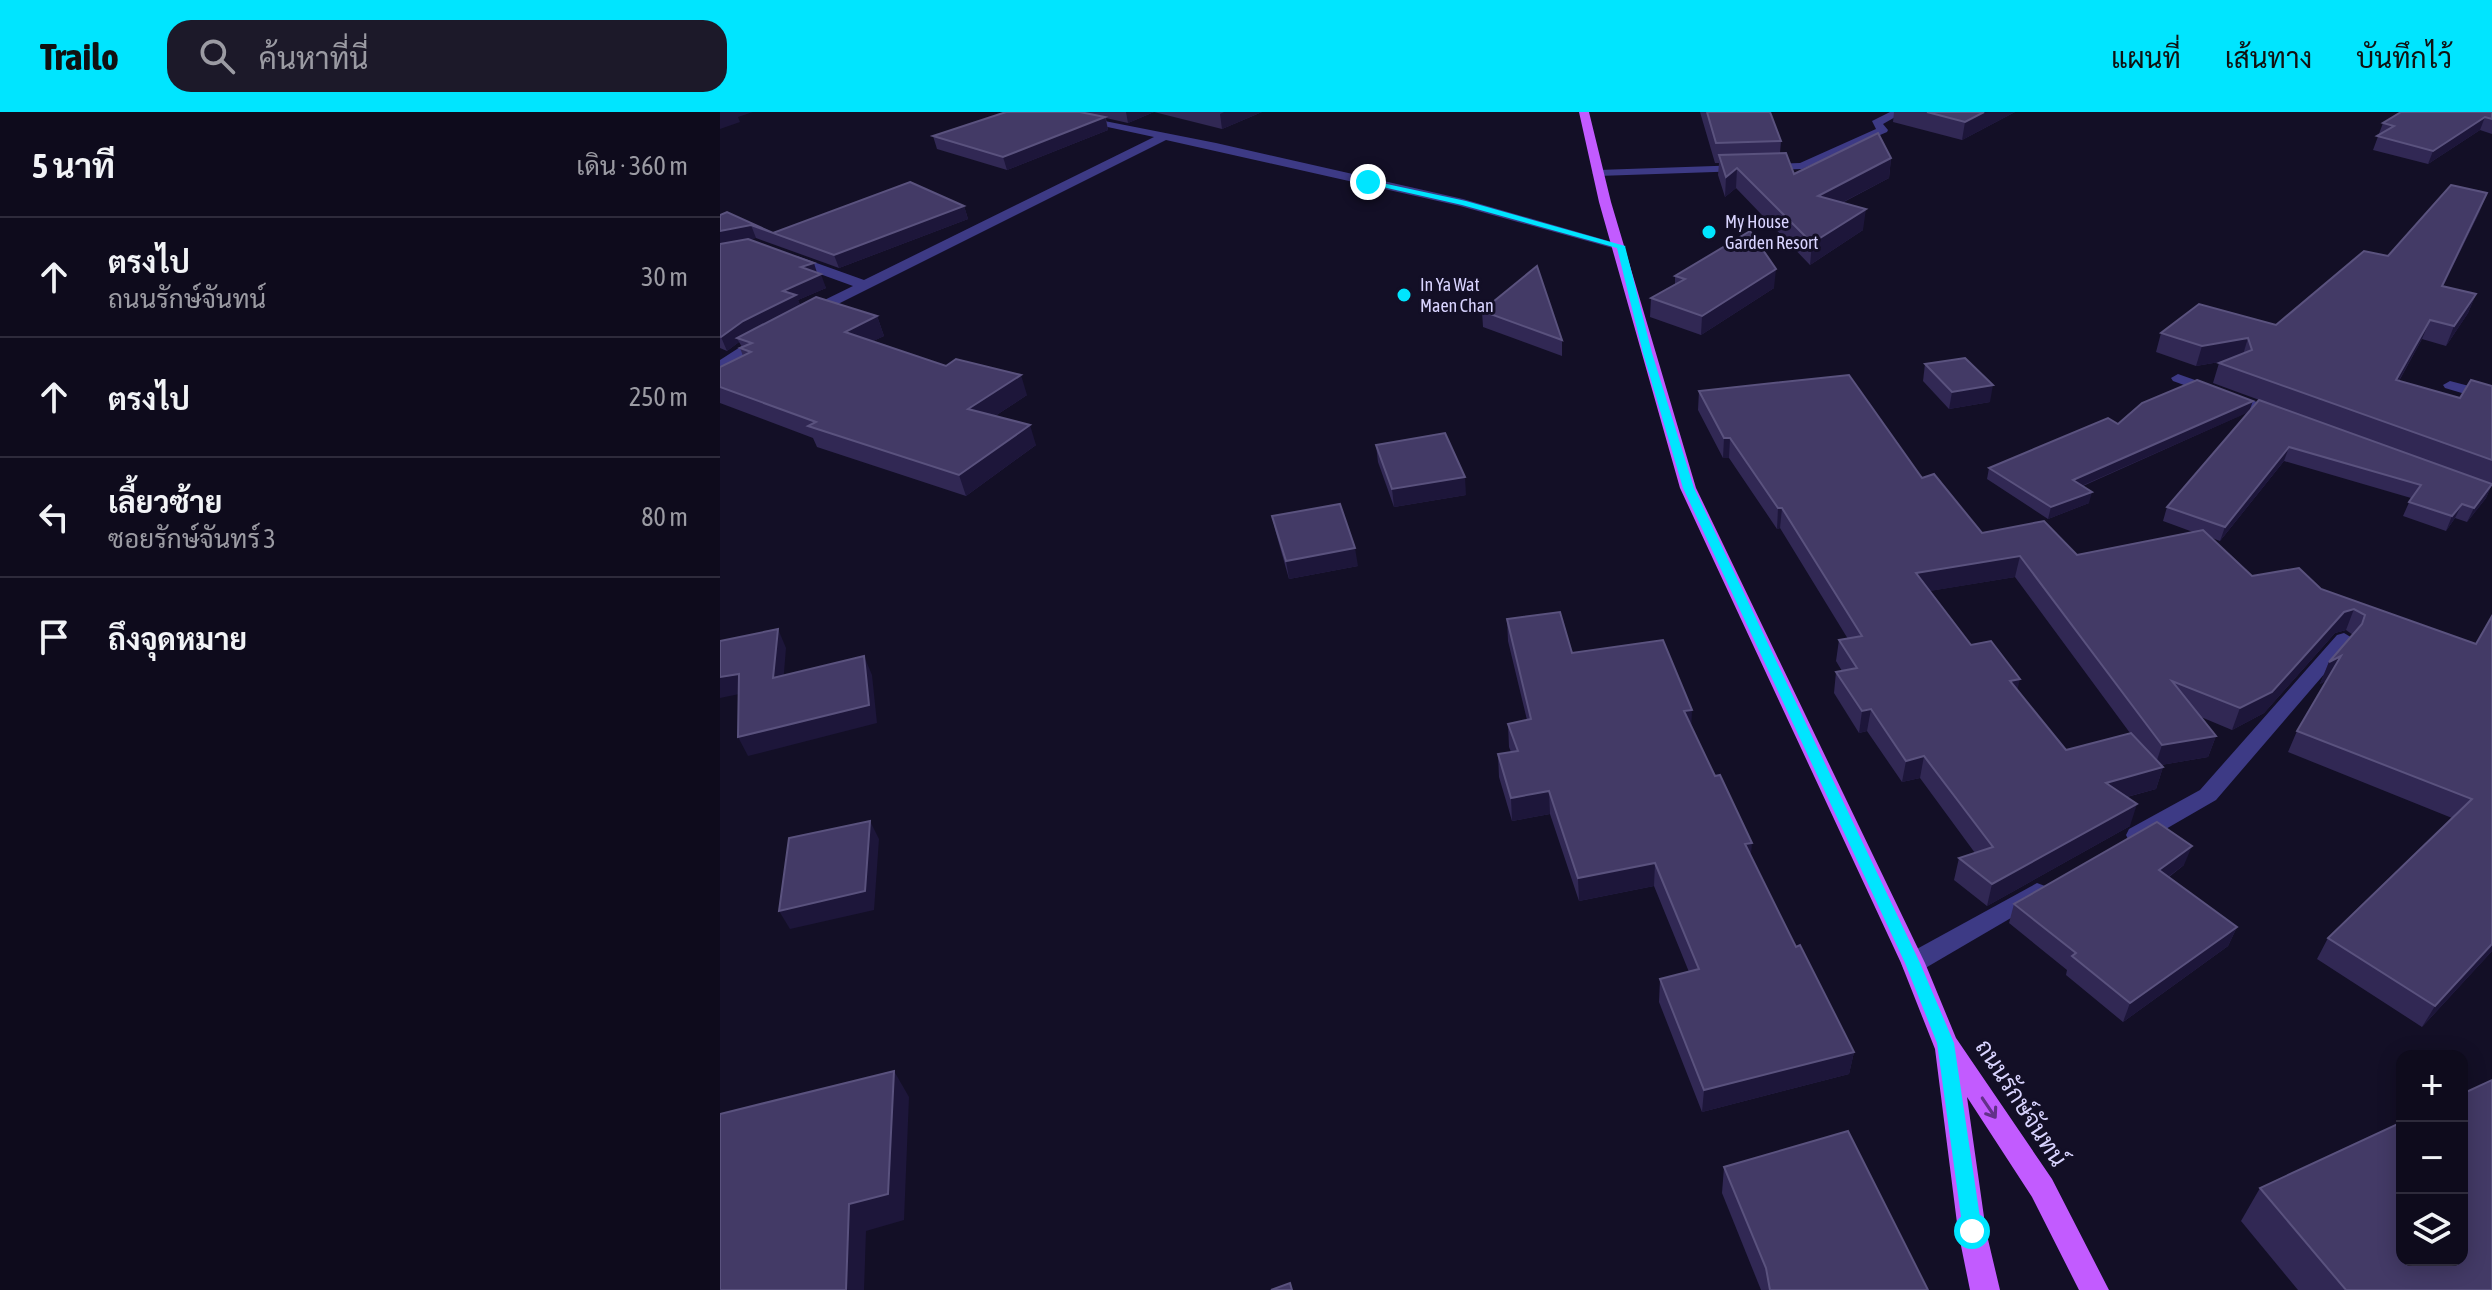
<!DOCTYPE html>
<html lang="th">
<head>
<meta charset="utf-8">
<style>
	:root { --surface:#0e0b1c; --page:#1c1929; --text:#f1f3f6; --muted:#9b9ba3; --line:#2e2b3b; --accent:#00e5ff }
	body { margin:0; font-family:"Asap Condensed",Sarabun,sans-serif; background:var(--page); color:var(--text) }
	.controls { position:absolute; right:24px; bottom:24px; display:grid; overflow:hidden; border-radius:16px; box-shadow:0 4px 20px #0003 }
	.controls button { width:72px; height:72px; display:grid; place-items:center; padding:0; border:0; border-bottom:2px solid var(--line); background:var(--surface); color:var(--text); font:40px sans-serif }
	.stop { position:absolute; width:24px; height:24px; margin:-18px; border:6px solid #00e5ff; border-radius:50%; background:#fff }
	.stop.end { background:#00e5ff; border-color:#fff; box-shadow:0 2px 8px #0008 }
	.list { margin:0; padding:0; list-style:none }
	h2 { display:flex; justify-content:space-between; align-items:center; height:104px; margin:0; padding:0 32px; font-size:34px }
	h2 small { font-size:26px; font-weight:400; color:var(--muted) }
	.list li { display:grid; grid-template-columns:52px 1fr auto; gap:24px; align-items:center; box-sizing:border-box; height:120px; padding:0 32px; border-top:2px solid var(--line) }
	.list b { display:block; font-size:30px; white-space:nowrap }
	.list p { margin:0; font-size:26px; white-space:nowrap; color:var(--muted) }
	.list em { font-size:26px; font-style:normal; color:var(--muted) }
	.icon { flex:none; width:44px; height:44px; fill:none; stroke:currentColor; stroke-width:2; stroke-linecap:round; stroke-linejoin:round }
	.map { position:relative; flex:none; width:1772px; height:1178px; overflow:hidden }
	header { display:flex; align-items:center; gap:48px; box-sizing:border-box; height:112px; padding:0 40px; background:var(--accent); color:#111 }
	header strong { font-size:38px }
	nav { display:flex; gap:44px; margin-inline-start:auto; font-size:28px }
	.search { width:560px; height:72px; background:var(--page); display:flex; align-items:center; gap:20px; box-sizing:border-box; padding:0 28px; border-radius:24px; color:var(--muted); font-size:30px }
	main { display:flex }
	aside { flex:1; background:var(--surface) }
	.map>svg:first-child { display:block }
	.lines { fill:none; stroke-linecap:round; stroke-linejoin:round }
	.minor { fill:#3d3a85; fill-rule:evenodd }
	.major { fill:#c25bff; fill-rule:evenodd }
	.wall { fill:#312854; fill-rule:evenodd }
	.shaded-wall { fill:#1d163a }
	.building { fill:#433a66; stroke:#5a527e; stroke-width:2 }
	.oneway { stroke:#623188 }
	.route { fill:#00e5ff }
	.poi-dot { fill:#00e5ff; stroke:#130f26; stroke-width:3 }
	.labels { text-anchor:middle; stroke-width:6; stroke-linejoin:round; paint-order:stroke }
	.far-poi-label { font-size:18px; fill:#d9d4ff; stroke:#130f26; text-anchor:start }
	.near-street-label { font-size:24px; fill:#d9d4ff; stroke:#130f26 }
</style>
</head>
<body>
<header>
<strong>Trailo</strong>
<div class="search"><svg class="icon" aria-label="search" viewBox="0 0 24 24"><circle cx="10" cy="10" r="6"/><path d="M15 15l6 6"/></svg>ค้นหาที่นี่</div>
<nav><a>แผนที่</a><a>เส้นทาง</a><a>บันทึกไว้</a></nav>
</header>
<main>
<aside>
<h2>5 นาที<small>เดิน · 360 m</small></h2>
<ul class="list">
<li><svg class="icon" aria-label="ahead" viewBox="0 0 24 24"><path d="M12 20V5M6 11l6-6 6 6"/></svg><div><b>ตรงไป</b><p>ถนนรักษ์จันทน์</p></div><em>30 m</em></li>
<li><svg class="icon" aria-label="ahead" viewBox="0 0 24 24"><path d="M12 20V5M6 11l6-6 6 6"/></svg><div><b>ตรงไป</b></div><em>250 m</em></li>
<li><svg class="icon" aria-label="left" viewBox="0 0 24 24"><path d="M17 20v-9H6M10 6l-5 5 5 5"/></svg><div><b>เลี้ยวซ้าย</b><p>ซอยรักษ์จันทร์ 3</p></div><em>80 m</em></li>
<li><svg class="icon" aria-label="arrive" viewBox="0 0 24 24"><path d="M6 21V4h12l-3 4 3 4H6"/></svg><div><b>ถึงจุดหมาย</b></div></li>
</ul>
</aside>
<div class="map">
<svg width="1772" height="1178" viewBox="0 0 1772 1178">
	<rect width="100%" height="100%" fill="#130f26"/>
	<g class="lines">
		<g class="minor">
			<path d="M 318,0 L 339,0 L 496,31 L 743,87 L 906,134 L 900,138 L 740,94 L 446,28 L 94,204 L 84,204 L 84,198 L 133,174 L 67,150 L 67,144 L 77,144 L 144,168 L 434,25 Z"/>
			<path d="M 1170,0 L 1184,0 L 1163,12 L 1168,18 L 1167,20 L 1082,57 L 878,64 L 872,61 L 878,58 L 1080,51 L 1156,17 L 1152,9 Z"/>
			<path d="M 42,221 L 49,225 L 47,228 L 0,259 L 0,248 Z"/>
			<path d="M 1458,262 L 1565,300 L 1568,303 L 1565,306 L 1555,306 L 1453,269 L 1451,266 Z"/>
			<path d="M 1730,269 L 1772,280 L 1772,290 L 1725,276 L 1723,273 Z"/>
			<path d="M 1624,521 L 1634,527 L 1631,531 L 1496,688 L 1425,729 L 1409,729 L 1406,723 L 1409,717 L 1480,678 L 1617,523 Z"/>
			<path d="M 1317,771 L 1325,774 L 1329,780 L 1325,786 L 1202,858 L 1193,861 L 1184,858 L 1181,851 L 1184,844 Z"/>
		</g>
		<path class="major" d="M 859,0 L 869,0 L 891,90 L 976,376 L 1205,851 L 1236,926 L 1332,1067 L 1389,1178 L 1359,1178 L 1312,1085 L 1247,985 L 1266,1119 L 1280,1178 L 1250,1178 L 1238,1119 L 1215,937 L 1181,851 L 960,376 L 879,90 Z"/>
	</g>
	<g class="wall">
		<path d="M 286,0 L 542,0 L 502,17 L 434,0 L 408,11 L 386,6 L 388,18 L 287,58 L 217,37 L 213,24 Z"/>
		<path d="M 980,0 L 1050,0 L 1061,29 L 1060,41 L 1074,62 L 1171,46 L 1169,66 L 1122,91 L 1143,118 L 1090,153 L 1016,76 L 1005,85 L 998,63 L 999,51 L 995,51 Z"/>
		<path d="M 1174,0 L 1295,0 L 1242,28 L 1173,10 Z"/>
		<path d="M 1772,0 L 1772,22 L 1760,18 L 1708,52 L 1653,38 L 1663,11 Z"/>
		<path d="M 244,94 L 248,107 L 119,156 L 36,126 L 30,127 L 98,161 L 106,176 L 78,188 L 80,193 L 157,204 L 164,224 L 153,229 L 307,283 L 275,304 L 316,333 L 246,384 L 97,335 L 93,326 L 0,291 L 0,255 L 23,244 L 20,236 L 22,235 L 19,230 L 7,239 L 0,236 L 0,103 L 53,121 Z"/>
		<path d="M 1760,99 L 1723,174 L 1756,182 L 1748,201 L 1726,234 L 1702,227 L 1679,269 L 1740,286 L 1772,274 L 1772,372 L 1766,386 L 1747,410 L 1735,406 L 1726,419 L 1683,404 L 1691,386 L 1564,349 L 1500,429 L 1492,426 L 1532,464 L 1601,477 L 1756,532 L 1772,839 L 1702,915 L 1597,847 L 1608,826 L 1732,706 L 1568,640 L 1577,619 L 1607,568 L 1600,572 L 1609,550 L 1633,523 L 1626,518 L 1615,521 L 1544,601 L 1512,618 L 1481,605 L 1496,624 L 1488,645 L 1441,653 L 1443,655 L 1436,677 L 1407,685 L 1410,714 L 1267,794 L 1234,768 L 1239,746 L 1255,741 L 1200,666 L 1182,670 L 1147,619 L 1139,621 L 1114,581 L 1116,560 L 1122,559 L 1116,549 L 1119,528 L 1128,527 L 1060,416 L 1057,417 L 1009,346 L 1003,346 L 978,298 L 979,279 L 1202,366 L 1262,421 L 1357,443 L 1473,420 L 1443,409 L 1447,395 L 1528,300 L 1363,374 L 1369,391 L 1328,407 L 1267,367 L 1269,356 L 1398,312 L 1529,299 L 1605,312 L 1493,271 L 1499,251 L 1505,249 L 1476,254 L 1436,240 L 1441,221 L 1556,213 L 1668,144 ZM 1295,465 L 1410,621 L 1346,638 L 1297,577 L 1251,533 L 1209,479 Z"/>
		<path d="M 955,164 L 1054,176 L 981,223 L 930,205 L 931,186 L 955,172 Z"/>
		<path d="M 762,199 L 842,228 L 842,244 L 763,215 Z"/>
		<path d="M 1205,252 L 1270,290 L 1229,297 L 1203,269 Z"/>
		<path d="M 656,333 L 746,383 L 674,395 L 658,350 Z"/>
		<path d="M 552,404 L 638,454 L 569,467 L 556,421 Z"/>
		<path d="M 787,507 L 852,541 L 971,614 L 1031,743 L 1076,835 L 1134,940 L 1129,962 L 982,1000 L 939,890 L 940,867 L 969,860 L 934,774 L 859,789 L 830,702 L 792,709 L 779,665 L 778,642 L 791,640 L 789,635 L 788,612 L 807,608 L 788,529 Z"/>
		<path d="M 1464,753 L 1449,765 L 1517,815 L 1508,834 L 1403,910 L 1346,863 L 1347,858 L 1289,811 L 1294,792 Z"/>
		<path d="M 1004,1055 L 1208,1178 L 1041,1178 L 1002,1081 Z"/>
		<path d="M 1540,1076 L 1772,1178 L 1578,1178 L 1521,1109 Z"/>
	</g>
	<g class="shaded-wall">
		<path d="M 0,0 L 33,0 L 18,5 L 20,10 L 0,17 Z"/>
		<path d="M 406,0 L 434,0 L 408,11 Z"/>
		<path d="M 504,0 L 542,0 L 502,17 L 500,2 Z"/>
		<path d="M 1264,0 L 1295,0 L 1242,28 L 1245,10 Z"/>
		<path d="M 385,5 L 388,18 L 287,58 L 283,45 Z"/>
		<path d="M 1765,5 L 1760,18 L 1708,52 L 1713,39 Z"/>
		<path d="M 1171,46 L 1169,66 L 1096,104 L 1098,84 Z"/>
		<path d="M 1017,56 L 1016,76 L 1005,85 L 1006,65 Z"/>
		<path d="M 1767,81 L 1760,99 L 1714,193 L 1722,174 Z"/>
		<path d="M 244,94 L 248,107 L 119,156 L 114,143 Z"/>
		<path d="M 1146,97 L 1143,118 L 1090,153 L 1092,131 Z"/>
		<path d="M 31,113 L 36,126 L 0,134 L 0,119 Z"/>
		<path d="M 94,151 L 98,164 L 101,162 L 106,176 L 78,188 L 82,197 L 17,226 L 19,230 L 7,239 L 1,225 L 63,179 L 81,155 Z"/>
		<path d="M 1056,157 L 1054,176 L 981,223 L 982,204 Z"/>
		<path d="M 1756,182 L 1748,201 L 1726,234 L 1734,214 Z"/>
		<path d="M 157,204 L 164,224 L 132,239 L 125,220 Z"/>
		<path d="M 1710,208 L 1702,227 L 1668,288 L 1676,268 Z"/>
		<path d="M 1528,226 L 1522,246 L 1476,254 L 1482,234 Z"/>
		<path d="M 301,263 L 307,283 L 255,317 L 248,297 Z"/>
		<path d="M 1273,273 L 1270,290 L 1229,297 L 1232,280 Z"/>
		<path d="M 1533,289 L 1529,300 L 1350,379 L 1353,368 Z"/>
		<path d="M 310,313 L 316,333 L 246,384 L 239,363 Z"/>
		<path d="M 1004,326 L 1010,326 L 1009,346 L 1003,346 Z"/>
		<path d="M 1569,335 L 1564,349 L 1500,429 L 1505,415 Z"/>
		<path d="M 745,365 L 746,383 L 674,395 L 672,377 Z"/>
		<path d="M 1772,372 L 1766,386 L 1747,410 L 1754,396 Z"/>
		<path d="M 1372,380 L 1369,391 L 1328,407 L 1331,395 Z"/>
		<path d="M 1742,392 L 1735,406 L 1726,419 L 1732,404 Z"/>
		<path d="M 1058,396 L 1062,396 L 1060,416 L 1057,417 Z"/>
		<path d="M 635,436 L 638,454 L 569,467 L 566,449 Z"/>
		<path d="M 1300,444 L 1295,465 L 1192,482 L 1196,461 Z"/>
		<path d="M 1634,497 L 1626,518 L 1615,521 L 1544,601 L 1512,618 L 1520,596 L 1624,500 Z"/>
		<path d="M 58,517 L 66,536 L 62,585 L 53,566 Z"/>
		<path d="M 144,544 L 152,563 L 157,611 L 28,644 L 18,625 Z"/>
		<path d="M 1621,544 L 1612,565 L 1600,572 L 1609,550 Z"/>
		<path d="M 19,562 L 29,580 L 0,586 L 0,565 Z"/>
		<path d="M 1300,567 L 1295,588 L 1290,569 Z"/>
		<path d="M 1151,597 L 1147,619 L 1139,621 L 1142,599 Z"/>
		<path d="M 972,598 L 971,621 L 964,599 Z"/>
		<path d="M 1496,624 L 1488,645 L 1435,654 L 1442,633 Z"/>
		<path d="M 1204,644 L 1200,666 L 1182,670 L 1186,649 Z"/>
		<path d="M 1443,655 L 1436,677 L 1380,692 L 1386,671 Z"/>
		<path d="M 829,679 L 830,702 L 792,709 L 791,686 Z"/>
		<path d="M 1417,692 L 1410,714 L 1267,794 L 1272,772 Z"/>
		<path d="M 150,709 L 159,727 L 154,798 L 70,817 L 59,799 Z"/>
		<path d="M 1032,731 L 1030,754 L 1025,732 Z"/>
		<path d="M 1472,734 L 1464,753 L 1432,777 L 1439,758 Z"/>
		<path d="M 935,751 L 934,774 L 859,789 L 858,766 Z"/>
		<path d="M 1517,815 L 1508,834 L 1403,910 L 1410,891 Z"/>
		<path d="M 1772,832 L 1772,839 L 1702,915 L 1715,894 Z"/>
		<path d="M 1134,940 L 1129,962 L 982,1000 L 984,978 Z"/>
		<path d="M 174,959 L 189,985 L 184,1108 L 146,1119 L 144,1178 L 126,1178 L 129,1092 Z"/>
	</g>
	<g class="building">
		<path d="M 286,0 L 360,0 L 385,5 L 283,45 L 213,24 Z"/>
		<path d="M 987,0 L 1050,0 L 1061,29 L 996,31 Z"/>
		<path d="M 1207,0 L 1264,0 L 1245,10 Z"/>
		<path d="M 1681,0 L 1772,0 L 1772,7 L 1765,5 L 1713,39 L 1657,24 L 1674,14 L 1663,11 Z"/>
		<path d="M 1158,21 L 1171,46 L 1098,84 L 1146,97 L 1092,131 L 1017,56 L 1006,65 L 999,43 L 1066,41 L 1074,62 Z"/>
		<path d="M 190,70 L 244,94 L 114,143 L 31,113 L 0,119 L 0,103 L 7,100 L 53,121 Z"/>
		<path d="M 1731,73 L 1767,81 L 1722,174 L 1756,182 L 1734,214 L 1710,208 L 1676,268 L 1740,286 L 1751,268 L 1772,274 L 1772,348 L 1499,251 L 1532,238 L 1528,226 L 1482,234 L 1441,221 L 1479,192 L 1556,213 L 1644,139 L 1668,144 Z"/>
		<path d="M 1030,119 L 1056,157 L 982,204 L 931,186 L 965,167 L 955,164 Z"/>
		<path d="M 28,127 L 94,151 L 81,155 L 101,162 L 63,179 L 76,183 L 23,209 L 1,225 L 0,224 L 0,132 Z"/>
		<path d="M 817,154 L 842,228 L 762,199 Z"/>
		<path d="M 96,185 L 157,204 L 125,220 L 226,254 L 236,247 L 301,263 L 248,297 L 310,313 L 239,363 L 88,314 L 96,310 L 0,275 L 0,255 L 31,240 L 20,236 L 32,231 L 17,226 Z"/>
		<path d="M 1245,246 L 1273,273 L 1232,280 L 1205,252 Z"/>
		<path d="M 1129,263 L 1202,366 L 1214,362 L 1262,421 L 1324,409 L 1357,443 L 1483,418 L 1532,464 L 1579,456 L 1601,477 L 1756,532 L 1772,504 L 1772,832 L 1715,894 L 1608,826 L 1752,687 L 1577,619 L 1621,544 L 1609,550 L 1642,512 L 1645,503 L 1634,497 L 1624,500 L 1552,580 L 1520,596 L 1452,569 L 1496,624 L 1442,633 L 1300,444 L 1196,461 L 1251,533 L 1271,529 L 1300,567 L 1290,569 L 1346,638 L 1411,621 L 1443,655 L 1386,671 L 1417,692 L 1272,772 L 1239,746 L 1273,735 L 1204,644 L 1186,649 L 1151,597 L 1142,599 L 1116,560 L 1137,556 L 1119,528 L 1142,524 L 1062,396 L 1058,396 L 1010,326 L 1004,326 L 979,279 Z"/>
		<path d="M 1477,268 L 1533,289 L 1353,368 L 1372,380 L 1331,395 L 1269,356 L 1388,306 L 1398,312 L 1422,291 Z"/>
		<path d="M 1539,288 L 1772,372 L 1754,396 L 1742,392 L 1732,404 L 1689,390 L 1701,373 L 1569,335 L 1505,415 L 1447,395 Z"/>
		<path d="M 725,321 L 745,365 L 672,377 L 656,333 Z"/>
		<path d="M 620,392 L 635,436 L 566,449 L 552,404 Z"/>
		<path d="M 840,500 L 852,541 L 943,528 L 972,598 L 964,599 L 995,664 L 1000,663 L 1032,731 L 1025,732 L 1076,835 L 1080,833 L 1134,940 L 984,978 L 940,867 L 979,857 L 935,751 L 858,766 L 829,679 L 791,686 L 778,642 L 798,639 L 788,612 L 811,607 L 787,507 Z"/>
		<path d="M 58,517 L 53,566 L 144,544 L 149,593 L 18,625 L 19,562 L 0,565 L 0,529 Z"/>
		<path d="M 150,709 L 145,779 L 59,799 L 69,726 Z"/>
		<path d="M 1437,710 L 1472,734 L 1439,758 L 1517,815 L 1410,891 L 1352,844 L 1356,841 L 1294,792 Z"/>
		<path d="M 174,959 L 168,1082 L 129,1092 L 126,1178 L 0,1178 L 0,1002 Z"/>
		<path d="M 1772,968 L 1772,1178 L 1626,1178 L 1540,1076 L 1682,1010 L 1682,1148 L 1742,1148 L 1742,982 Z"/>
		<path d="M 1128,1019 L 1208,1178 L 1050,1178 L 1046,1156 L 1004,1055 Z"/>
		<path d="M 570,1171 L 572,1178 L 551,1178 Z"/>
	</g>
	<defs><path id="oneway-shaft" d="M-6 0H5M1.5-3L5.5 0L1.5 3" fill="none" stroke-width="1.6" stroke-linecap="round" stroke-linejoin="round" transform="scale(2)"/></defs>
	<use class="oneway" href="#oneway-shaft" transform="translate(1269 996) rotate(56)"/>
	<path class="route" d="M 648,68 L 746,89 L 905,134 L 932,241 L 974,376 L 1200,851 L 1234,931 L 1262,1119 L 1259,1125 L 1252,1127 L 1246,1125 L 1243,1119 L 1217,931 L 1185,851 L 963,376 L 923,241 L 897,136 L 742,93 L 645,71 Z"/>
	<g class="poi-dot">
		<circle cx="989" cy="120" r="8"/>
		<circle cx="684" cy="183" r="8"/>
	</g>
	<g class="labels">
		<g class="far-poi-label">
			<text x="1005" y="116">My House<tspan x="1005" dy="21">Garden Resort</tspan></text>
			<text x="700" y="179">In Ya Wat<tspan x="700" dy="21">Maen Chan</tspan></text>
		</g>
		<g class="near-street-label">
			<text transform="translate(1301 991) rotate(57)" y="8">ถนนรักษ์จันทน์</text>
		</g>
	</g>
</svg>
<div class="controls">
<button>+</button>
<button>−</button>
<button><svg class="icon" aria-label="layers" viewBox="0 0 24 24"><path d="M12 4l9 5-9 5-9-5zM3 14l9 5 9-5"/></svg></button>
</div>
<div class="stop" style="left:1252px;top:1119px"></div>
<div class="stop end" style="left:648px;top:70px"></div>
</div>
</main>
</body>
</html>
